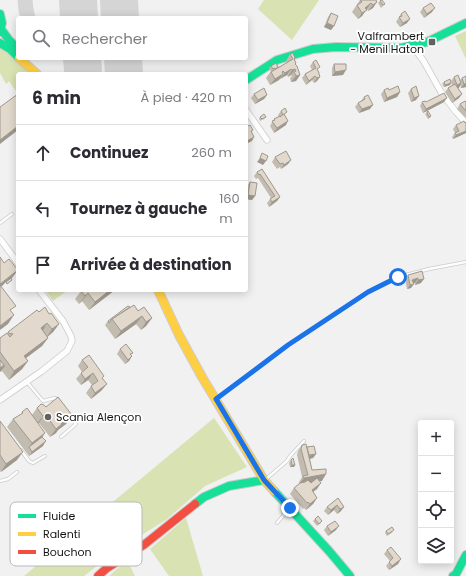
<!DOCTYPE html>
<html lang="fr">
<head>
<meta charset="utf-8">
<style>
	:root { --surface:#fff; --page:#f7f7f7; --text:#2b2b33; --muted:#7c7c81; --line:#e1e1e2 }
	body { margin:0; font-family:Poppins,sans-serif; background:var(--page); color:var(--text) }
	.controls { position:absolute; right:12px; bottom:12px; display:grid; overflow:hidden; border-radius:4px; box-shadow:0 2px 10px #0003 }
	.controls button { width:36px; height:36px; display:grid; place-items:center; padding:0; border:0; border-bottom:1px solid var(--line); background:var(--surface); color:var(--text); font:20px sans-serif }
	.stop { position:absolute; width:12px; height:12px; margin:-9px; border:3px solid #1a73e8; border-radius:50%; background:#fff }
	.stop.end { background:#1a73e8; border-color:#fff; box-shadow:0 1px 4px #0008 }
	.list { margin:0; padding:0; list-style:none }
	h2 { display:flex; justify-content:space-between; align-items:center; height:52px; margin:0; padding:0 16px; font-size:17px }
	h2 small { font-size:13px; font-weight:400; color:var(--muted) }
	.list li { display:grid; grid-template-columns:26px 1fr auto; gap:12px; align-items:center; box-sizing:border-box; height:56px; padding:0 16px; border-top:1px solid var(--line) }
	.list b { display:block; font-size:15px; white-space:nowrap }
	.list em { font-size:13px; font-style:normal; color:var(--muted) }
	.icon { flex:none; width:22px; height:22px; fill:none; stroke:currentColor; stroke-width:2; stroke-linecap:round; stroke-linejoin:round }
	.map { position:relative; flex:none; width:466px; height:576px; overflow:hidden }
	.search { position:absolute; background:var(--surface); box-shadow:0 2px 10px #0003; left:16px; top:16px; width:232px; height:44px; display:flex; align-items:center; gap:10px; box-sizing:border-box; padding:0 14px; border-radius:4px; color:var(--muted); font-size:15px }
	.panel { position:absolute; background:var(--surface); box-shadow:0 2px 10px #0003; left:16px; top:72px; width:232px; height:220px; border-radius:4px }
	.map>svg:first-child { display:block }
	.green { fill:#d8e2b2 }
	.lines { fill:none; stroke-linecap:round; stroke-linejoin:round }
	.taxiway { stroke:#d5d5d6; stroke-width:15 }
	.runway { stroke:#d5d5d6; stroke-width:38 }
	.lane-casing { stroke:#cccccd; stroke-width:4 }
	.street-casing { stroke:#cccccd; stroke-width:7 }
	.fast-casing { stroke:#cccccd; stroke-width:10 }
	.slow-casing { stroke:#cccccd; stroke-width:10 }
	.jam-casing { stroke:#cccccd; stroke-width:10 }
	.lane { stroke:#fdfdfd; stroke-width:2.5 }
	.street { stroke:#fdfdfd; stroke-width:5.5 }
	.fast { stroke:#16e098; stroke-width:8 }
	.slow { stroke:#ffcf43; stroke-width:8 }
	.jam { stroke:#f24e42; stroke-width:8 }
	.wall { fill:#c2bbaf }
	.shaded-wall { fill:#9e988f }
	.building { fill:#e2d9cc; stroke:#9e988f }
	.route { stroke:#1a73e8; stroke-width:5 }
	.poi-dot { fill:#616262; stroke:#fff; stroke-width:1.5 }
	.labels { text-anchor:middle; stroke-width:3.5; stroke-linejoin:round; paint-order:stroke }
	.poi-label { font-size:11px; fill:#141515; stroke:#fff; text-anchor:end }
	.key { fill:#fff; stroke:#b8b9b9; stroke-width:1 }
	.key-label { font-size:11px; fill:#141515 }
</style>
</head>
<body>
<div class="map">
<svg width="466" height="576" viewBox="0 0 466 576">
	<rect width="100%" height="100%" fill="#f1f1f2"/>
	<g class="green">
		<path d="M 264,0 L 319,0 L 292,40 L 258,9 Z"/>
		<path d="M 466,31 L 466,59 L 455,36 Z"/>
		<path d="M 0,46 L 4,49 L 32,74 L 18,74 L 18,94 L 9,81 L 6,84 L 0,73 Z"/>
		<path d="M 45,290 L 68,290 L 53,301 Z"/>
		<path d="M 214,418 L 247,467 L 205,486 L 167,519 L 112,554 L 84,576 L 24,576 Z"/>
		<path d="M 186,518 L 203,576 L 169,576 L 150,549 Z"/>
		<path d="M 127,560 L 135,576 L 109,576 Z"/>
	</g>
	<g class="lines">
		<g class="taxiway">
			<path d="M 25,0 L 26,10 L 28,18"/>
			<path d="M 70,58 L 79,62 L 81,60 L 82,58"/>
		</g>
		<g class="runway">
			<path d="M 78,0 L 79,18"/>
			<path d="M 119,0 L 120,18"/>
			<path d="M 82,58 L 83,70"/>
			<path d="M 123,58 L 124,74"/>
		</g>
		<g class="lane-casing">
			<g id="lane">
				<path d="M 0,223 L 12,214"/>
				<path d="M 27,382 L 43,401 L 55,398 L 58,402"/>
				<path d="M 216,399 L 288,345 L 368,292 L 398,277 L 429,269 L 466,262"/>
				<path d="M 61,437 L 76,424 L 68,415"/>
				<path d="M 21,450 L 29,461 L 33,463 L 45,456"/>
				<path d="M 265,480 L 287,461 L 290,456 L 304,441"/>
				<path d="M 0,481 L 8,479 L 17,472"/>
				<path d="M 277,523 L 288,510"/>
			</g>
		</g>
		<g class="street-casing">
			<g id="street">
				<path d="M 412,46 L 423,60 L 441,92 L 456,112 L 466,123"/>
				<path d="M 246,110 L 267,140"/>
				<path d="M 0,239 L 18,263"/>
				<path d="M 0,400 L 42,371 L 67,351 L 72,341 L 71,336 L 63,321 L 39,290"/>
			</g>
		</g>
		<g class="fast-casing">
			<g id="fast">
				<path d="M 0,14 L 2,23 L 0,32"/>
				<path d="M 1,29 L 9,40 L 18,49"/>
				<path d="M 0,43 L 10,49 L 18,57"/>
				<path d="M 246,80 L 277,60 L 313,49 L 336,47 L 401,48 L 427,42 L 466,23"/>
				<path d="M 274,491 L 329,551 L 350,576"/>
				<path d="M 195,504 L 204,497 L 229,486 L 264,480"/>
				<path d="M 453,576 L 456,574 L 466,555"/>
			</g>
		</g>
		<g class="slow-casing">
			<g id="slow">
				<path d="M 19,58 L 37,74"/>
				<path d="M 158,290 L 179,335 L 202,377 L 264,480 L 274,491"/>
			</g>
		</g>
		<g class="jam-casing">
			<path id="jam" d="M 98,576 L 107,568 L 145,544 L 195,504"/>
		</g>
		<use href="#lane" class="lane"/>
		<use href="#street" class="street"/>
		<use href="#fast" class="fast"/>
		<use href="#slow" class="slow"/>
		<use href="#jam" class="jam"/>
	</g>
	<g class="wall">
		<path d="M 360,0 L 376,0 L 373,8 L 368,11 L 367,9 L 366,10 L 362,16 L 358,19 L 352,12 Z"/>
		<path d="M 380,1 L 385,4 L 381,8 L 378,3 Z"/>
		<path d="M 423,8 L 432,12 L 424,18 L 420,12 Z"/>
		<path d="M 331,13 L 334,26 L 331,30 L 324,27 L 328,17 Z"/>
		<path d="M 401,14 L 407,23 L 400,27 L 396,22 Z"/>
		<path d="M 290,54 L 295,58 L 294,59 L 296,64 L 300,75 L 296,81 L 291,82 L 290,78 L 292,76 L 291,75 L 288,77 L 287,75 L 280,79 L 280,78 L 279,80 L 270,85 L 266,78 L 271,71 L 269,68 L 271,66 L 278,67 L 287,63 L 286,61 Z"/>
		<path d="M 313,62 L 318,70 L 319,74 L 317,81 L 314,83 L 312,80 L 306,85 L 302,78 L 305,74 L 312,70 L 310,66 Z"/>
		<path d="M 334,64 L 343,75 L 332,76 L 332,68 Z"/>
		<path d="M 454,77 L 460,80 L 462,78 L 466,87 L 461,88 L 460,85 L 458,88 L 462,94 L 459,98 L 452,103 L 445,92 L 448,88 L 452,85 L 451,81 Z"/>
		<path d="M 444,82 L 451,83 L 450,85 L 444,87 L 442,84 Z"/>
		<path d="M 411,89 L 416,100 L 411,102 L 408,93 Z"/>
		<path d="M 384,90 L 389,90 L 400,92 L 397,97 L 384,102 L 381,94 Z"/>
		<path d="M 254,94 L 267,95 L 264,99 L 255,104 L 251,98 Z"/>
		<path d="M 364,97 L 370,109 L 359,113 L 355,107 L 358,103 L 361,101 Z"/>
		<path d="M 422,102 L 444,102 L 423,113 L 420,106 Z"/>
		<path d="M 466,102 L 466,118 L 457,109 L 460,104 Z"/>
		<path d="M 281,111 L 285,115 L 286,125 L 274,133 L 270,126 L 274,119 L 279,116 L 278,115 Z"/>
		<path d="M 427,112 L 431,116 L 430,118 L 428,119 L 425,114 Z"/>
		<path d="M 260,117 L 266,117 L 264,119 L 260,121 L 259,119 Z"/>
		<path d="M 466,122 L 466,133 L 453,139 L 452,137 L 455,133 L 453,129 L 456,125 Z"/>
		<path d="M 275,157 L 291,160 L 288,164 L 281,169 L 280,167 L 277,169 L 272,162 Z"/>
		<path d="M 262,169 L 280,197 L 277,201 L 269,207 L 267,203 L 271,198 L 258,178 L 256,179 L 254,176 L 257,172 Z"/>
		<path d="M 250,182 L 255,196 L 252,200 L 246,199 L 247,186 Z"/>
		<path d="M 422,271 L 421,283 L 415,285 L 415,283 L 413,283 L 411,288 L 407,289 L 405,279 L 408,275 Z"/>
		<path d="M 115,290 L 89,310 L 82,301 L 79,304 L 75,299 L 81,291 Z"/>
		<path d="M 130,307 L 152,318 L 146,326 L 141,330 L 136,324 L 115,339 L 105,325 L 108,321 Z"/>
		<path d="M 39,312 L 49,314 L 59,324 L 53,332 L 47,337 L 48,338 L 42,346 L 26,358 L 28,361 L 22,369 L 9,380 L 2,371 L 0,372 L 0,338 L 7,333 L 8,332 Z"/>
		<path d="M 120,349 L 132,356 L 129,361 L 125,364 L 117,354 Z"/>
		<path d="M 82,360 L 102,378 L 102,390 L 91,399 L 86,393 L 91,386 L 92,385 L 88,380 L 81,385 L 76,379 L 82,372 L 78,366 Z"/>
		<path d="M 46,407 L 72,415 L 66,424 L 58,430 L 56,433 L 50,437 L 39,423 L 38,423 L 42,437 L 43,446 L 29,456 L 7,427 L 13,419 L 21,414 L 22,412 L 32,415 L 37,408 Z"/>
		<path d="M 0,421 L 17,460 L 1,472 L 0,471 Z"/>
		<path d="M 302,445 L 307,447 L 316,454 L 313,458 L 310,459 L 312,470 L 322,481 L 319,481 L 317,489 L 313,492 L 317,498 L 313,504 L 306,510 L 304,508 L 303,509 L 290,494 L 294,488 L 299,484 L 299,482 L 302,477 L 297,455 L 298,451 Z"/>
		<path d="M 291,460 L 295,465 L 294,467 L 290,467 L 289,463 Z"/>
		<path d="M 338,498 L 341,511 L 337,514 L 334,510 L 328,515 L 324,511 L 327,507 Z"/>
		<path d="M 315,519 L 321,523 L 317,526 L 313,521 Z"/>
		<path d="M 327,526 L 336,530 L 328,536 L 324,530 Z"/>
		<path d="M 386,531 L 393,532 L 387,536 L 385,533 Z"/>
		<path d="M 387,550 L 398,564 L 389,570 L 386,566 L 390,561 L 384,554 Z"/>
	</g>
	<g class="shaded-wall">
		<path d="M 377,2 L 373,8 L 368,11 L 373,5 Z"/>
		<path d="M 371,3 L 362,16 L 358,19 L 365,8 Z"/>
		<path d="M 435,8 L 432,12 L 424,18 L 427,14 Z"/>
		<path d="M 410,19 L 407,23 L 400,27 L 403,23 Z"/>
		<path d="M 327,23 L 334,26 L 331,30 L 324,27 Z"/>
		<path d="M 291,69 L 287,75 L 280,79 L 285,73 Z"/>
		<path d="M 295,69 L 291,75 L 288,77 L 292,70 Z"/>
		<path d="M 346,70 L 343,75 L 332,76 L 335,72 Z"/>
		<path d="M 283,71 L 280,76 L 283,74 L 279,80 L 270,85 L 275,79 Z"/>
		<path d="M 300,75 L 296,81 L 291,82 L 296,76 Z"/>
		<path d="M 315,76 L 312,80 L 306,85 L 309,81 Z"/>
		<path d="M 320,77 L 317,81 L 314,83 L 317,78 Z"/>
		<path d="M 451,83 L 450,85 L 444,87 L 445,85 Z"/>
		<path d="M 461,83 L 459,88 L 454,89 L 457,85 Z"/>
		<path d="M 464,84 L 466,84 L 466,87 L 461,88 Z"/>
		<path d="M 400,92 L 397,97 L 384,102 L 387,98 Z"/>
		<path d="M 462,94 L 459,98 L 452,103 L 455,99 Z"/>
		<path d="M 267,95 L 264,99 L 255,104 L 258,100 Z"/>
		<path d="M 419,96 L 416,100 L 411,102 L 414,98 Z"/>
		<path d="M 447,98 L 444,102 L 423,113 L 426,109 Z"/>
		<path d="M 373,105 L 370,109 L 359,113 L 362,109 Z"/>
		<path d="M 288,121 L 286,125 L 274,133 L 277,128 Z"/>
		<path d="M 18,126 L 18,130 L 0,144 L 0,140 Z"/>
		<path d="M 466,131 L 466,133 L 453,139 L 456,135 Z"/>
		<path d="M 254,137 L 252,141 L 246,144 L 246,143 L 247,141 Z"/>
		<path d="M 260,158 L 266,161 L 263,165 L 257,162 Z"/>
		<path d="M 291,160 L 288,164 L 281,169 L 284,165 Z"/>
		<path d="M 248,195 L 255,196 L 252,200 L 246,199 L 246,198 Z"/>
		<path d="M 280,197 L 277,201 L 269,207 L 272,202 Z"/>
		<path d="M 18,270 L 12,278 L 6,283 L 6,282 L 0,288 L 0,284 Z"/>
		<path d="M 418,278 L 415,283 L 409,284 L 412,280 Z"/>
		<path d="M 424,279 L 421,283 L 415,285 L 418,280 Z"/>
		<path d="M 414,284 L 411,288 L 407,289 L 410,285 Z"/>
		<path d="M 110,290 L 115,290 L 89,310 L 95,302 Z"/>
		<path d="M 88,293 L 82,301 L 79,304 L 85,296 Z"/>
		<path d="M 14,315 L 8,324 L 0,330 L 0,326 Z"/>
		<path d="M 142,316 L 136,324 L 115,339 L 121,331 Z"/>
		<path d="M 152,318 L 146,326 L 141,330 L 146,322 Z"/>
		<path d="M 47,323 L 42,332 L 41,328 Z"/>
		<path d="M 59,324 L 53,332 L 46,338 L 52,329 Z"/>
		<path d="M 48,338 L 42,346 L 18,364 L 24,356 Z"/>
		<path d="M 132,356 L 129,361 L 125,364 L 128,360 Z"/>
		<path d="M 28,361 L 22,369 L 9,380 L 14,371 Z"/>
		<path d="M 4,365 L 5,366 L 0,372 L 0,368 Z"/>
		<path d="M 93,373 L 88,380 L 81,385 L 85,379 Z"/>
		<path d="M 107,384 L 102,390 L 91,399 L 95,393 Z"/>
		<path d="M 45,414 L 39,423 L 37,424 L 43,416 Z"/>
		<path d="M 72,415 L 66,424 L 58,430 L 56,433 L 50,437 L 56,429 L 61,424 Z"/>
		<path d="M 45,433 L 40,441 L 29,447 L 32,443 Z"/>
		<path d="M 46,441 L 43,446 L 29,456 L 32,452 Z"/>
		<path d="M 23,452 L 17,460 L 1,472 L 6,464 Z"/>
		<path d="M 316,454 L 313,458 L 304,460 L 307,456 Z"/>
		<path d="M 292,465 L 295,465 L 294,467 L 290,467 Z"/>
		<path d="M 326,474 L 322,481 L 299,484 L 304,478 Z"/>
		<path d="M 321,483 L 317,489 L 307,496 L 312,490 Z"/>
		<path d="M 317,498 L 313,504 L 306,510 L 310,504 Z"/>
		<path d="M 337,505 L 334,510 L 328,515 L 331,510 Z"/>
		<path d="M 344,507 L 341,511 L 337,514 L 340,509 Z"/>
		<path d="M 339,526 L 336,530 L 328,536 L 331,532 Z"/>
		<path d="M 401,559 L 398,564 L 389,570 L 392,566 Z"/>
	</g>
	<g class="building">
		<path d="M 360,0 L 376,0 L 377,2 L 373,5 L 371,3 L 365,8 L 367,10 L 362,13 L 357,5 L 362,2 Z"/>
		<path d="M 381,0 L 382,0 L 385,4 L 383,5 L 380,1 Z"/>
		<path d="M 431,3 L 435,8 L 427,14 L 423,8 Z"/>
		<path d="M 405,11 L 410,19 L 403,23 L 399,17 L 402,16 L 401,14 Z"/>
		<path d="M 331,13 L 338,16 L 334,26 L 327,23 Z"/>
		<path d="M 293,53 L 295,58 L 294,59 L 296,63 L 295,64 L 297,66 L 300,75 L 296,76 L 294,72 L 296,71 L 295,69 L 292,70 L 291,69 L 285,73 L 283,71 L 282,72 L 283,74 L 275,79 L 271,72 L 293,59 L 290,54 Z"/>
		<path d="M 316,60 L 320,67 L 317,69 L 319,73 L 319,74 L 320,77 L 317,78 L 315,76 L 309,81 L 305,74 L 316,68 L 313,62 Z"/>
		<path d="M 276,63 L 278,67 L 275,69 L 274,68 L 273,69 L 271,66 Z"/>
		<path d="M 334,64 L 346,64 L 346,70 L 335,72 Z"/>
		<path d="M 458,75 L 461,83 L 457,85 L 454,77 Z"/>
		<path d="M 466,76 L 466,84 L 464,84 L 462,78 Z"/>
		<path d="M 450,79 L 451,83 L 445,85 L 444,82 Z"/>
		<path d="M 455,84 L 462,94 L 455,99 L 448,88 Z"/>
		<path d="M 398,86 L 400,92 L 387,98 L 384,90 L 388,88 L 389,90 Z"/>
		<path d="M 416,86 L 419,96 L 414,98 L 411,89 Z"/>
		<path d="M 264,88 L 267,95 L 258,100 L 254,94 Z"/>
		<path d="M 444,93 L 447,98 L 426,109 L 422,102 L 425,101 L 426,102 Z"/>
		<path d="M 18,94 L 18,126 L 0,140 L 0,107 Z"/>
		<path d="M 368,95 L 373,105 L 362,109 L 358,103 L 365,99 L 364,97 Z"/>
		<path d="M 465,101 L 466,102 L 466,111 L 460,104 Z"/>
		<path d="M 285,108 L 287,112 L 283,115 L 281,111 Z"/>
		<path d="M 428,111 L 431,116 L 429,117 L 427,112 Z"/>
		<path d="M 264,114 L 266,117 L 262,119 L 260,117 Z"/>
		<path d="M 284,114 L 288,121 L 277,128 L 272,121 L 275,120 L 274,119 L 280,116 L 280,117 Z"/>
		<path d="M 464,121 L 465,123 L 466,122 L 466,131 L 456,135 L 455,133 L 459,131 L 456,125 Z"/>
		<path d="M 250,125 L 253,130 L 251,131 L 254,137 L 247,141 L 246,139 L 246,127 Z"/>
		<path d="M 286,151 L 291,160 L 284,165 L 283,163 L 280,164 L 275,157 Z"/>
		<path d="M 262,153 L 268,156 L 266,161 L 260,158 Z"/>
		<path d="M 262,169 L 280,197 L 272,202 L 270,199 L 275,196 L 260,174 L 259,175 L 257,172 Z"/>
		<path d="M 250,182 L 257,183 L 255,196 L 248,195 Z"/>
		<path d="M 0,257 L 4,263 L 9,259 L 18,270 L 0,284 Z"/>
		<path d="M 422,271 L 424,279 L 418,280 L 418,278 L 412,280 L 414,284 L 410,285 L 408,275 Z"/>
		<path d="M 11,278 L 12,280 L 7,284 L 6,282 Z"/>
		<path d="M 0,285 L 16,306 L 10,310 L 14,315 L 0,326 Z"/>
		<path d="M 82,290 L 110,290 L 95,302 L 88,293 L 85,296 L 81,291 Z"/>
		<path d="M 134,305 L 138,311 L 144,307 L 152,318 L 146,322 L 142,316 L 121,331 L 112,319 Z"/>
		<path d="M 128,306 L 130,307 L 112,319 L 109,323 L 108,321 Z"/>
		<path d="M 45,307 L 49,314 L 51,313 L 59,324 L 52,329 L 47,323 L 41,328 L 48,338 L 24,356 L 28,361 L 14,371 L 0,352 L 0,338 L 7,333 L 10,337 L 13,334 L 11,333 L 10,334 L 8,332 L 37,310 L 39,312 Z"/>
		<path d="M 126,344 L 133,353 L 130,354 L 132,356 L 128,360 L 120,349 Z"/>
		<path d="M 89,355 L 104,376 L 102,378 L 107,384 L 95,393 L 91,386 L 98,381 L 93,373 L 85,379 L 81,373 L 88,367 L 82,360 Z"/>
		<path d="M 0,360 L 4,365 L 0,368 Z"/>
		<path d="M 58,397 L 72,415 L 61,424 L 62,424 L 56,429 L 45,414 L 43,416 L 37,408 L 41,404 L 44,405 L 46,407 Z"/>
		<path d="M 27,408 L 45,433 L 32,443 L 13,419 L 23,413 L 22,412 Z"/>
		<path d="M 0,421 L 23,452 L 6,464 L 0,455 Z"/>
		<path d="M 42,437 L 46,441 L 32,452 L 29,447 Z"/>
		<path d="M 306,444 L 312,470 L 326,469 L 326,474 L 304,478 L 303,476 L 308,475 L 301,449 L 302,445 Z"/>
		<path d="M 314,446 L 316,454 L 309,455 L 307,447 Z"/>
		<path d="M 293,458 L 295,465 L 292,465 L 291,460 Z"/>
		<path d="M 317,478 L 321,483 L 312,490 L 317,498 L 310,504 L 308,502 L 307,503 L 294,488 L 300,483 L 305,482 L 308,480 L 311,483 Z"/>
		<path d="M 338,498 L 344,507 L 340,509 L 337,505 L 331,510 L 327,507 Z"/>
		<path d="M 318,516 L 322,521 L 319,524 L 315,519 Z"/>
		<path d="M 335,521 L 339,526 L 331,532 L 327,526 Z"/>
		<path d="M 392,527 L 394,530 L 388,534 L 386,531 Z"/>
		<path d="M 391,547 L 401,559 L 392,566 L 389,562 L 393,558 L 387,550 Z"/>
	</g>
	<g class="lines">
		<path class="route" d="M 290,508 L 264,480 L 216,399 L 288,345 L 368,292 L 398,277"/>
	</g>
	<g class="poi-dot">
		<rect x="428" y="38" width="8" height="8" rx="2"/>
		<circle cx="48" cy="417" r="4"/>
	</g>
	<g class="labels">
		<g class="poi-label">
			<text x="424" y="40">Valframbert<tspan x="424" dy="13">- Menil Haton</tspan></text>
			<text x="56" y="421" text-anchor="start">Scania Alençon</text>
		</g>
	</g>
	<rect x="10" y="502" width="132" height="64" rx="6" class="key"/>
	<rect x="18" y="514" width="18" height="4" fill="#16e098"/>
	<rect x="18" y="532" width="18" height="4" fill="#ffcf43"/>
	<rect x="18" y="550" width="18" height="4" fill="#f24e42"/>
	<g class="key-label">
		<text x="43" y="520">Fluide</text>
		<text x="43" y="538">Ralenti</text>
		<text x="43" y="556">Bouchon</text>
	</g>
</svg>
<div class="controls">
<button>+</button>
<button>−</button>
<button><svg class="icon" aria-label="locate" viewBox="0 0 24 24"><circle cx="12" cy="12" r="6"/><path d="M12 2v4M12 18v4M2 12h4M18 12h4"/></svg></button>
<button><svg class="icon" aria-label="layers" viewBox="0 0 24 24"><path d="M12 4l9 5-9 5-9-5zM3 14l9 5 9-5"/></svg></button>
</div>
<div class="stop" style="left:398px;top:277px"></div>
<div class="stop end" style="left:290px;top:508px"></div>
<div class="search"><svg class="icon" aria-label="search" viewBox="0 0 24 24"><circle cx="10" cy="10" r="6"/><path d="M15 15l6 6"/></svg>Rechercher</div>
<section class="panel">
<h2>6 min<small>À pied · 420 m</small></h2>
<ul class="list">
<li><svg class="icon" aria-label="ahead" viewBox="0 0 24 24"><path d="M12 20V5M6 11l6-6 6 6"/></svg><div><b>Continuez</b></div><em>260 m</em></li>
<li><svg class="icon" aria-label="left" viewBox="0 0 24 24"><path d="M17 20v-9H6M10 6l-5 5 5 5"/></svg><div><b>Tournez à gauche</b></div><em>160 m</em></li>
<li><svg class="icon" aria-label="arrive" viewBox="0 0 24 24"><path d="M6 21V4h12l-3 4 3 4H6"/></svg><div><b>Arrivée à destination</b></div></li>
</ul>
</section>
</div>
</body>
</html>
